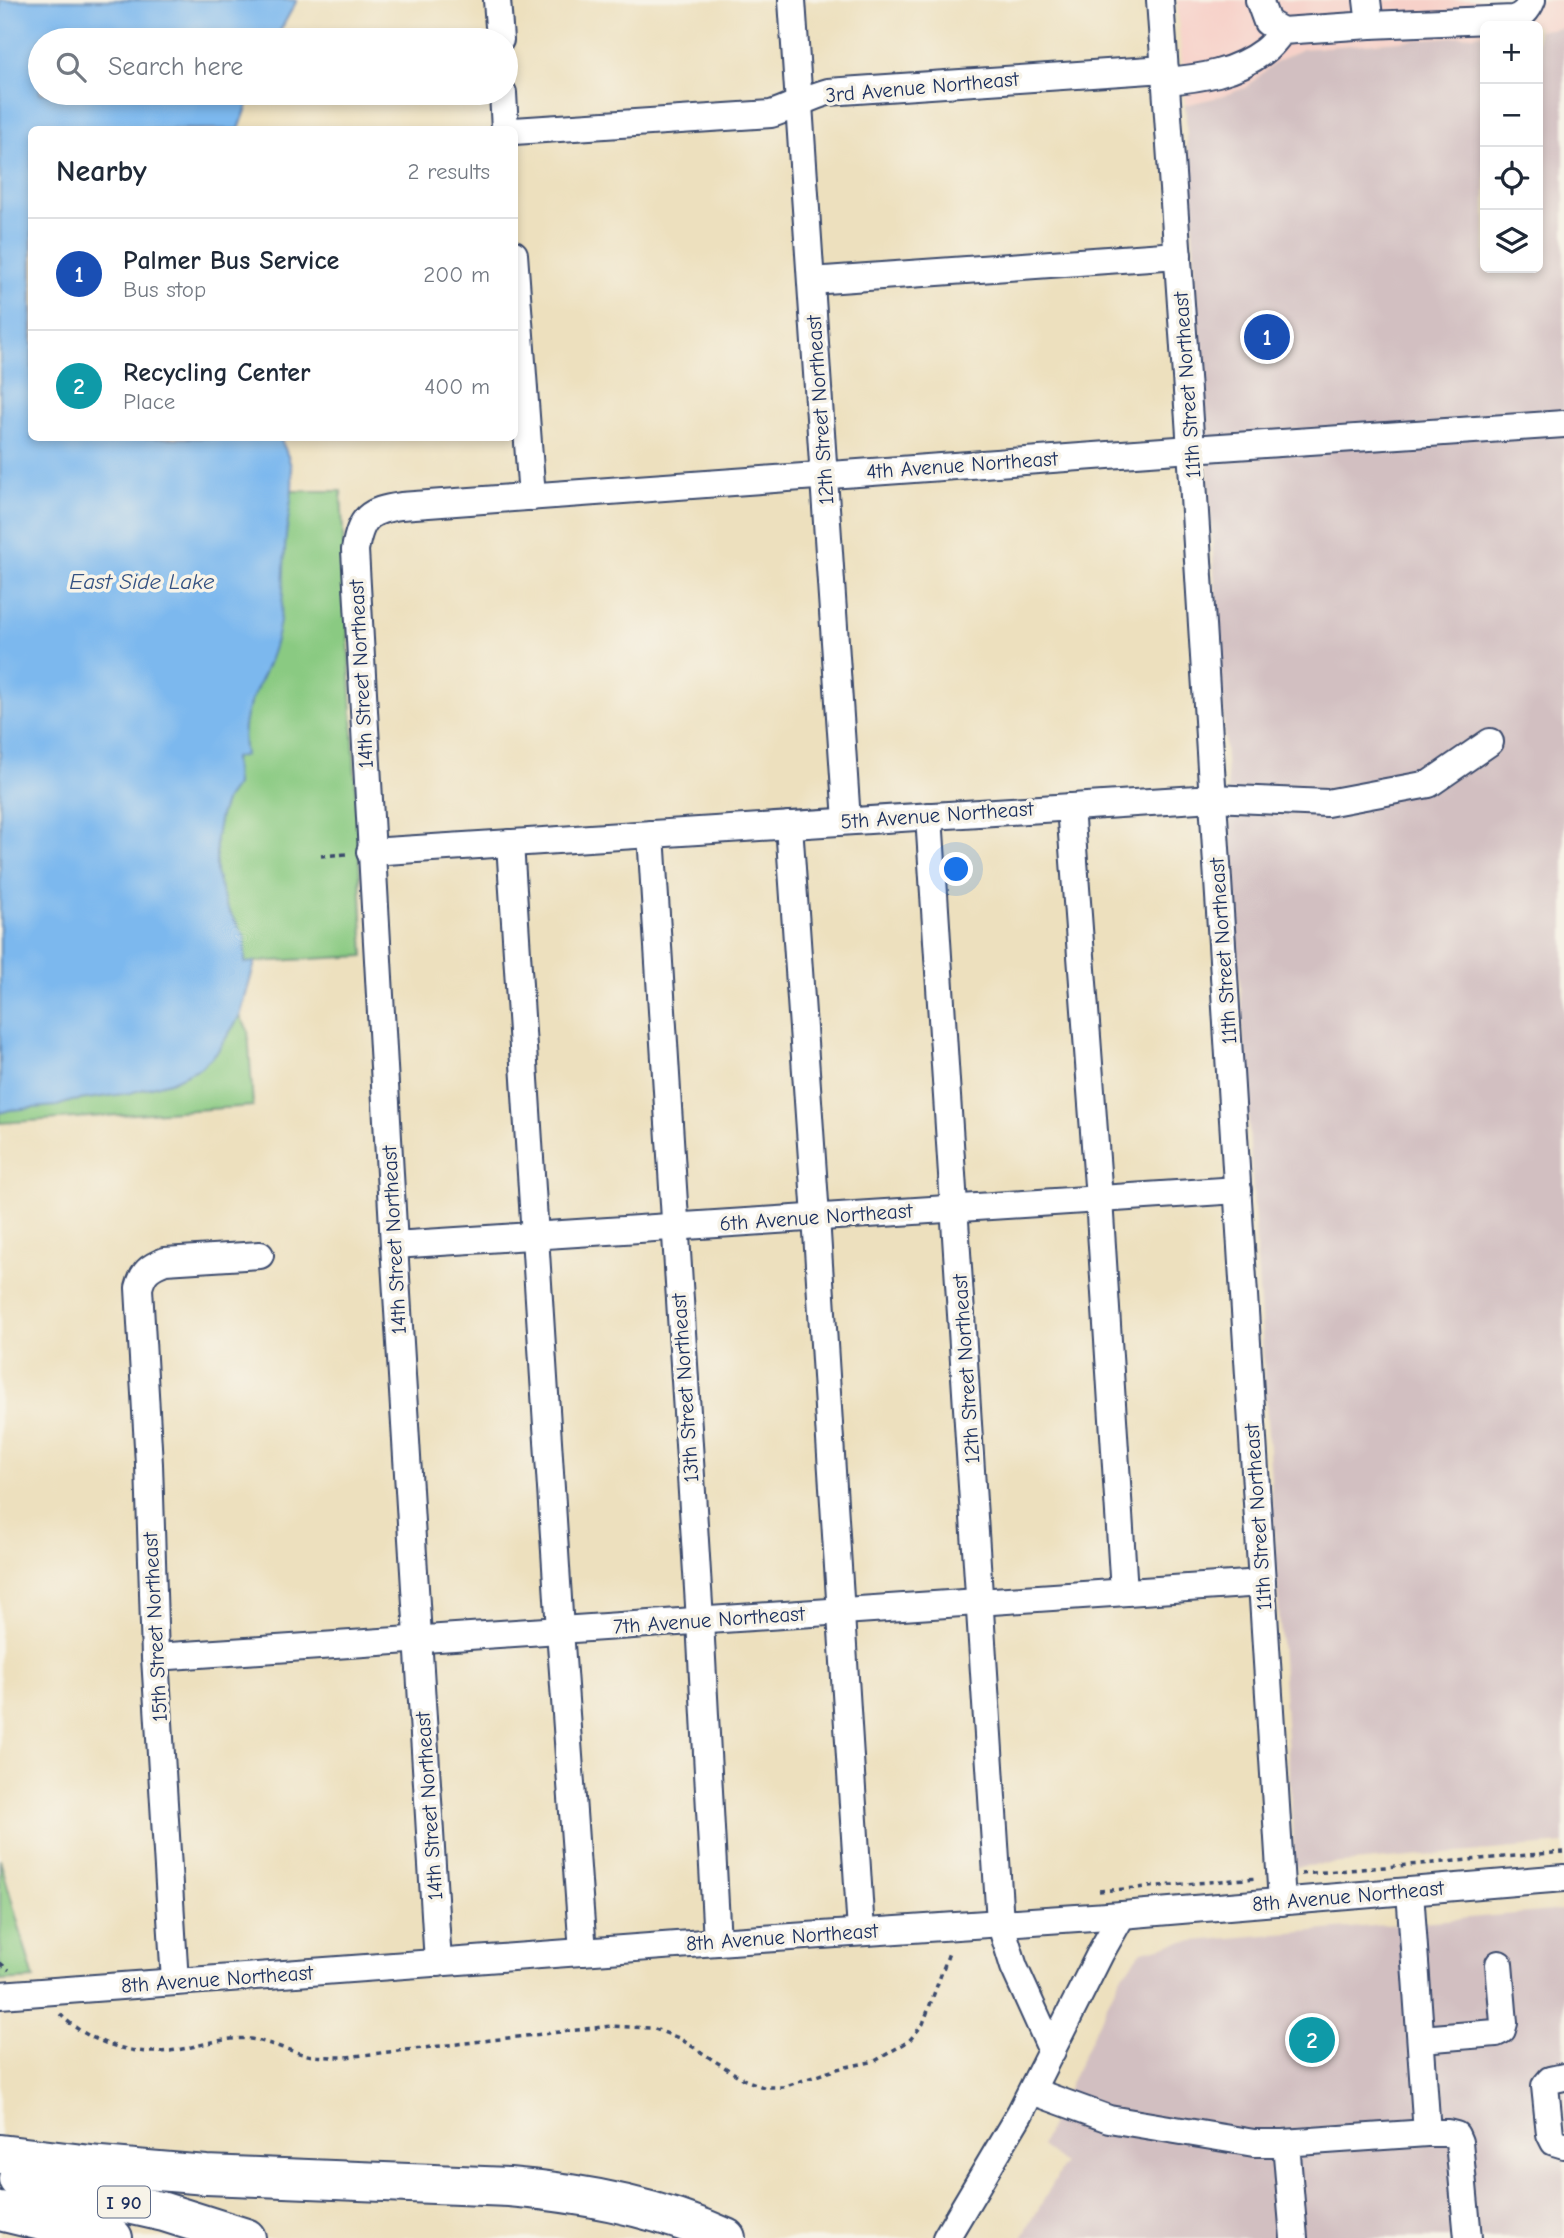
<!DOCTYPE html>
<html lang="en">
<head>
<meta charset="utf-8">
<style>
	:root { --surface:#fff; --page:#f6f6f7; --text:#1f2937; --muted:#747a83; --line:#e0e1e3; --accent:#2563eb }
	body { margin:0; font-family:"Comic Neue",sans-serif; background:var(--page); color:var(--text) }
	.controls { position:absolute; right:21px; top:21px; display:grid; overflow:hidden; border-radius:10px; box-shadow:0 4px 10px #0003 }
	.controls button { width:63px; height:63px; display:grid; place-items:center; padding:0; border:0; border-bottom:2px solid var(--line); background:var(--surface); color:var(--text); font:35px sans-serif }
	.you { position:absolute; left:957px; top:870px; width:24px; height:24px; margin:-18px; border:5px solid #fff; border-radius:50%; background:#1a73e8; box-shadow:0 0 0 10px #1a73e833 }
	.badge { display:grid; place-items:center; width:46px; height:46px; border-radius:50%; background:var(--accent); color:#fff; font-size:23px; font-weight:700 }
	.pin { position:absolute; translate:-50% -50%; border:4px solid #fff; box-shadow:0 2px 7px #0006 }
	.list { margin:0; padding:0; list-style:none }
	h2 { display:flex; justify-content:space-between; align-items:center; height:91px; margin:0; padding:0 28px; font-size:30px }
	h2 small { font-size:23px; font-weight:400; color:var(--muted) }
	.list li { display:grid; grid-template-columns:46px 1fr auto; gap:21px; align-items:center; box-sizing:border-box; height:112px; padding:0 28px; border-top:2px solid var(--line) }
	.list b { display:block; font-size:26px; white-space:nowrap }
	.list p { margin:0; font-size:23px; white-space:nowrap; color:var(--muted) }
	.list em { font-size:23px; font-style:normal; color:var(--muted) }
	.icon { flex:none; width:38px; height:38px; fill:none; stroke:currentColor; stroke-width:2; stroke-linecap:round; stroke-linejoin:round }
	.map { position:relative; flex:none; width:1564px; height:2238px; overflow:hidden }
	.search { position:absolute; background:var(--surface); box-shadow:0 4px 10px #0003; left:28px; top:28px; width:490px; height:77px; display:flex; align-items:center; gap:18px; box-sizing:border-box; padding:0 24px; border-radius:38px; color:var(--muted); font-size:26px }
	.panel { position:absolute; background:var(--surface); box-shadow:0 4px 10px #0003; left:28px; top:126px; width:490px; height:315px; border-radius:10px }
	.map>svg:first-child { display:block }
	.built { fill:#f7d1c9 }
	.industrial { fill:#d2bfc1 }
	.green { fill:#8aca82; stroke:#527c70; stroke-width:2 }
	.water { fill:#7cb8ee; stroke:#4c74a6; stroke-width:2 }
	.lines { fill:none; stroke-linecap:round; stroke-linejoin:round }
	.minor-casing { stroke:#3a4a6c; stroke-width:30 }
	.highway-casing { stroke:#3a4a6c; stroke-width:42 }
	.path { stroke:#3a4a6c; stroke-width:3.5; stroke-dasharray:5 5; stroke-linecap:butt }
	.minor { stroke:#fff; stroke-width:26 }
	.highway { stroke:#fff; stroke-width:38 }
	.labels { text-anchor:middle; stroke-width:7; stroke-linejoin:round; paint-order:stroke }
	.shield { fill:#f7f3e8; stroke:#5d6a87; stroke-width:2 }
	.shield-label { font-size:19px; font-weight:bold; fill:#1b2f5e }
	.street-label { font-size:21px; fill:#1b2f5e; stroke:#f7f3e8 }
	.water-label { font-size:23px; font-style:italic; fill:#335182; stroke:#f7f3e8 }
</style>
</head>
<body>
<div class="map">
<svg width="1564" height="2238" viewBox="0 0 1564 2238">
	<rect width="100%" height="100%" fill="#f7f3e8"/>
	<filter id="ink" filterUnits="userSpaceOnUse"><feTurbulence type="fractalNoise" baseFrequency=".0143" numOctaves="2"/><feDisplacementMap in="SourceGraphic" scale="14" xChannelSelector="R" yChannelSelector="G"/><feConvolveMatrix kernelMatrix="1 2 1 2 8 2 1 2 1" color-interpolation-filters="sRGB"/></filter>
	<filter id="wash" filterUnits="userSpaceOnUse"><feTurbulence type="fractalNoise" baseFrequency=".00686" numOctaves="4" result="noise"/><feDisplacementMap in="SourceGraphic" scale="28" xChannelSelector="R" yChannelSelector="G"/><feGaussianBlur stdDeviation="1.57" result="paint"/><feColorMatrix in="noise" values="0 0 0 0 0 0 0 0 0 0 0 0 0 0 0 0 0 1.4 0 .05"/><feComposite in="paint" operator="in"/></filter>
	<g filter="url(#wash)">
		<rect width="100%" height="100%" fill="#ede0be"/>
		<path class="built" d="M 1177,0 L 1563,0 L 1564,28 L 1538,30 L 1538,26 L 1485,26 L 1485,34 L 1302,49 L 1276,62 L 1245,88 L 1219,97 L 1185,105 Z"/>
		<g class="industrial">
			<path d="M 1564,28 L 1564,1844 L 1295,1867 L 1185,105 L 1219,97 L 1245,88 L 1276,62 L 1302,49 L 1485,34 L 1485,268 L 1538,268 L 1538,30 Z"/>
			<path d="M 1564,1910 L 1564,2238 L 1022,2238 L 1064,2164 L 1041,2146 L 1119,1979 L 1142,1951 L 1182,1942 Z"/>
		</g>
		<g class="green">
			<path d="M 0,0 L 297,0 L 275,40 L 40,40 L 40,93 L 252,93 L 239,129 L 32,130 L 32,438 L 280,438 L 292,472 L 292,491 L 341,491 L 364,956 L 255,962 L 240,1016 L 248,1030 L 253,1106 L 0,1123 Z"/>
			<path d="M 0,1859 L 34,1979 L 0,1981 Z"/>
		</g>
		<path class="water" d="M 0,0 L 297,0 L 275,40 L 40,40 L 40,93 L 252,93 L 239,129 L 32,130 L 32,438 L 280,438 C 285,448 291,461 292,473 C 294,494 288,516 286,537 C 282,579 286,612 272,653 C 259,692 237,710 245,755 L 234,758 L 236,785 L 226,799 L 220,816 L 216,837 L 216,873 L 226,906 L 245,937 L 245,963 L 255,962 L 240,1016 L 217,1052 L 200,1068 L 170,1082 L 130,1093 L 72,1101 L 57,1106 L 10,1110 L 0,1113 Z"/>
	</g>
	<g filter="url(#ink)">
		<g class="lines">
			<g class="minor-casing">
				<g id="minor">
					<path d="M 497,0 L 500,40"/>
					<path d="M 792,0 L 847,821"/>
					<path d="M 1160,0 L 1191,449 L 1282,1902"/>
					<path d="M 1259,0 L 1267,22 L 1282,31"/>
					<path d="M 1370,25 L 1513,19 C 1523,16 1528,10 1532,0"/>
					<path d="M 1166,81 C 1201,78 1235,73 1264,51 C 1271,46 1277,38 1282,31 L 1370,25 L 1367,0"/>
					<path d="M 503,93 L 505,130"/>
					<path d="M 514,131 L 771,114 C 791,108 808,97 828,92 L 1165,69"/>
					<path d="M 514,254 L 532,497"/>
					<path d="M 811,281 L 1178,255"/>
					<path d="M 1070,807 L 1099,1199 L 1124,1592"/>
					<path d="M 929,816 L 1000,1922 L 1014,1967 L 1052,2051"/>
					<path d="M 789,825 L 816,1217 L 861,1932"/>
					<path d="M 651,834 L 700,1621 L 717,1942"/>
					<path d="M 510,843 L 560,1630 L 583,1952"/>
					<path d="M 370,852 L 1213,798 L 1327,803 L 1429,784 L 1490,742"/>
					<path d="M 394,1245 L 1238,1190"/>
					<path d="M 155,1657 L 1262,1583"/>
					<path d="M 1410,1891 L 1427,2133"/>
					<path d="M 438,1963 L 394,1245 L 355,550 C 361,517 368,511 401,506 L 1191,449 L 1564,424"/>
					<path d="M 175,1982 L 155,1657 L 149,1464 L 139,1288 C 143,1272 149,1267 165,1261 L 260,1255"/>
					<path d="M 0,1995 L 717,1942 L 1122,1915 L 1564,1878"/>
					<path d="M 1421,2039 L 1496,2033 L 1502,2030 L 1504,2023 L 1499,1964"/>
					<path d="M 1564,2077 L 1550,2080 L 1545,2086 L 1550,2134 L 1554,2142 L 1564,2145"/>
					<path d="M 1032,2091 L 1109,2119 L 1254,2143 L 1283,2143 L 1427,2133 L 1448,2133 L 1456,2135 L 1459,2142 L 1468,2238"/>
					<path d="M 1286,2143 L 1294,2238"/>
					<path d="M 946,2238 L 1020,2113 L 1101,1952 L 1122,1915"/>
				</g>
			</g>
			<g class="highway-casing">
				<g id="highway">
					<path d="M 0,2154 L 100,2166 L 206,2175 L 509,2187 C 584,2193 657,2207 726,2238"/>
					<path d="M 18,2179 L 164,2212 L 246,2238"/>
					<path d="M 0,2211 L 113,2238"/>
				</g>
			</g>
			<g class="path">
				<path d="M 321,856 L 347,854"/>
				<path d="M 1301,1874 L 1564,1852"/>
				<path d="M 1099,1891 L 1258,1878"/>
				<path d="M 0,1963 L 9,1970"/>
				<path d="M 60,2014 C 87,2042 131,2056 170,2051 C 196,2048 222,2036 250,2039 C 271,2042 292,2053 313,2056 C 323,2057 335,2057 346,2057 L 611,2026 L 652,2028 L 679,2038 L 743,2079 L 763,2087 L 783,2087 L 837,2069 L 875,2061 L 909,2041 L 923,2024 L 950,1950"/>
			</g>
			<use href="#minor" class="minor"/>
			<use href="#highway" class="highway"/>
		</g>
	</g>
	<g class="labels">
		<rect class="shield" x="98" y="2186.5" width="52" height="31" rx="5"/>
		<g class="shield-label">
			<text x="124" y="2209">I 90</text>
		</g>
		<g class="street-label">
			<text transform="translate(922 87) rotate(-5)" y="7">3rd Avenue Northeast</text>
			<text transform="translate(1187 385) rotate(-94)" y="7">11th Street Northeast</text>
			<text transform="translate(820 410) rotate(-94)" y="7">12th Street Northeast</text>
			<text transform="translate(962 465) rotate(-4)" y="7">4th Avenue Northeast</text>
			<text transform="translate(361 674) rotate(-93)" y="7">14th Street Northeast</text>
			<text transform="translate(937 815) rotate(-4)" y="7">5th Avenue Northeast</text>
			<text transform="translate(1223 951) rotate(-94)" y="7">11th Street Northeast</text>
			<text transform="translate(816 1217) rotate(-4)" y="7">6th Avenue Northeast</text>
			<text transform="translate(394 1240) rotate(-93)" y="7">14th Street Northeast</text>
			<text transform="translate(966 1369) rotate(-94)" y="7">12th Street Northeast</text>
			<text transform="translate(685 1388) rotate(-94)" y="7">13th Street Northeast</text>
			<text transform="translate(1258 1517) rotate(-94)" y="7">11th Street Northeast</text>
			<text transform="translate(709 1620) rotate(-4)" y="7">7th Avenue Northeast</text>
			<text transform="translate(155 1627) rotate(-93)" y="7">15th Street Northeast</text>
			<text transform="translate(429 1806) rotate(-94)" y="7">14th Street Northeast</text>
			<text transform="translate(1348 1896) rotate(-5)" y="7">8th Avenue Northeast</text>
			<text transform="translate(782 1937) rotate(-4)" y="7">8th Avenue Northeast</text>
			<text transform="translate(217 1979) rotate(-4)" y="7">8th Avenue Northeast</text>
		</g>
		<g class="water-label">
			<text x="142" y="589">East Side Lake</text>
		</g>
	</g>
</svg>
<div class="controls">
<button>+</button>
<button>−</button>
<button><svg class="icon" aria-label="locate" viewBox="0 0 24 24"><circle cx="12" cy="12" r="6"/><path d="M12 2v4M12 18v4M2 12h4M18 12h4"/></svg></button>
<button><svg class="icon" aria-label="layers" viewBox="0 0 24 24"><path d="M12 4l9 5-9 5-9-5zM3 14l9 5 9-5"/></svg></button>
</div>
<div class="you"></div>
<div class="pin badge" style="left:1267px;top:337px;background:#1a4fb4">1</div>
<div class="pin badge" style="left:1312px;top:2040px;background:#0f9aa8">2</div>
<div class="search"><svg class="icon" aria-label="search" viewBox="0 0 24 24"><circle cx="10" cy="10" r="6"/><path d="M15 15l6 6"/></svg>Search here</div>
<section class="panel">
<h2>Nearby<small>2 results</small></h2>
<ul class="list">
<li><span class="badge" style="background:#1a4fb4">1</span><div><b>Palmer Bus Service</b><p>Bus stop</p></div><em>200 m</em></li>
<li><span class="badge" style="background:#0f9aa8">2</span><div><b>Recycling Center</b><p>Place</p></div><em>400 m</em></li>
</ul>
</section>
</div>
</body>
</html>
